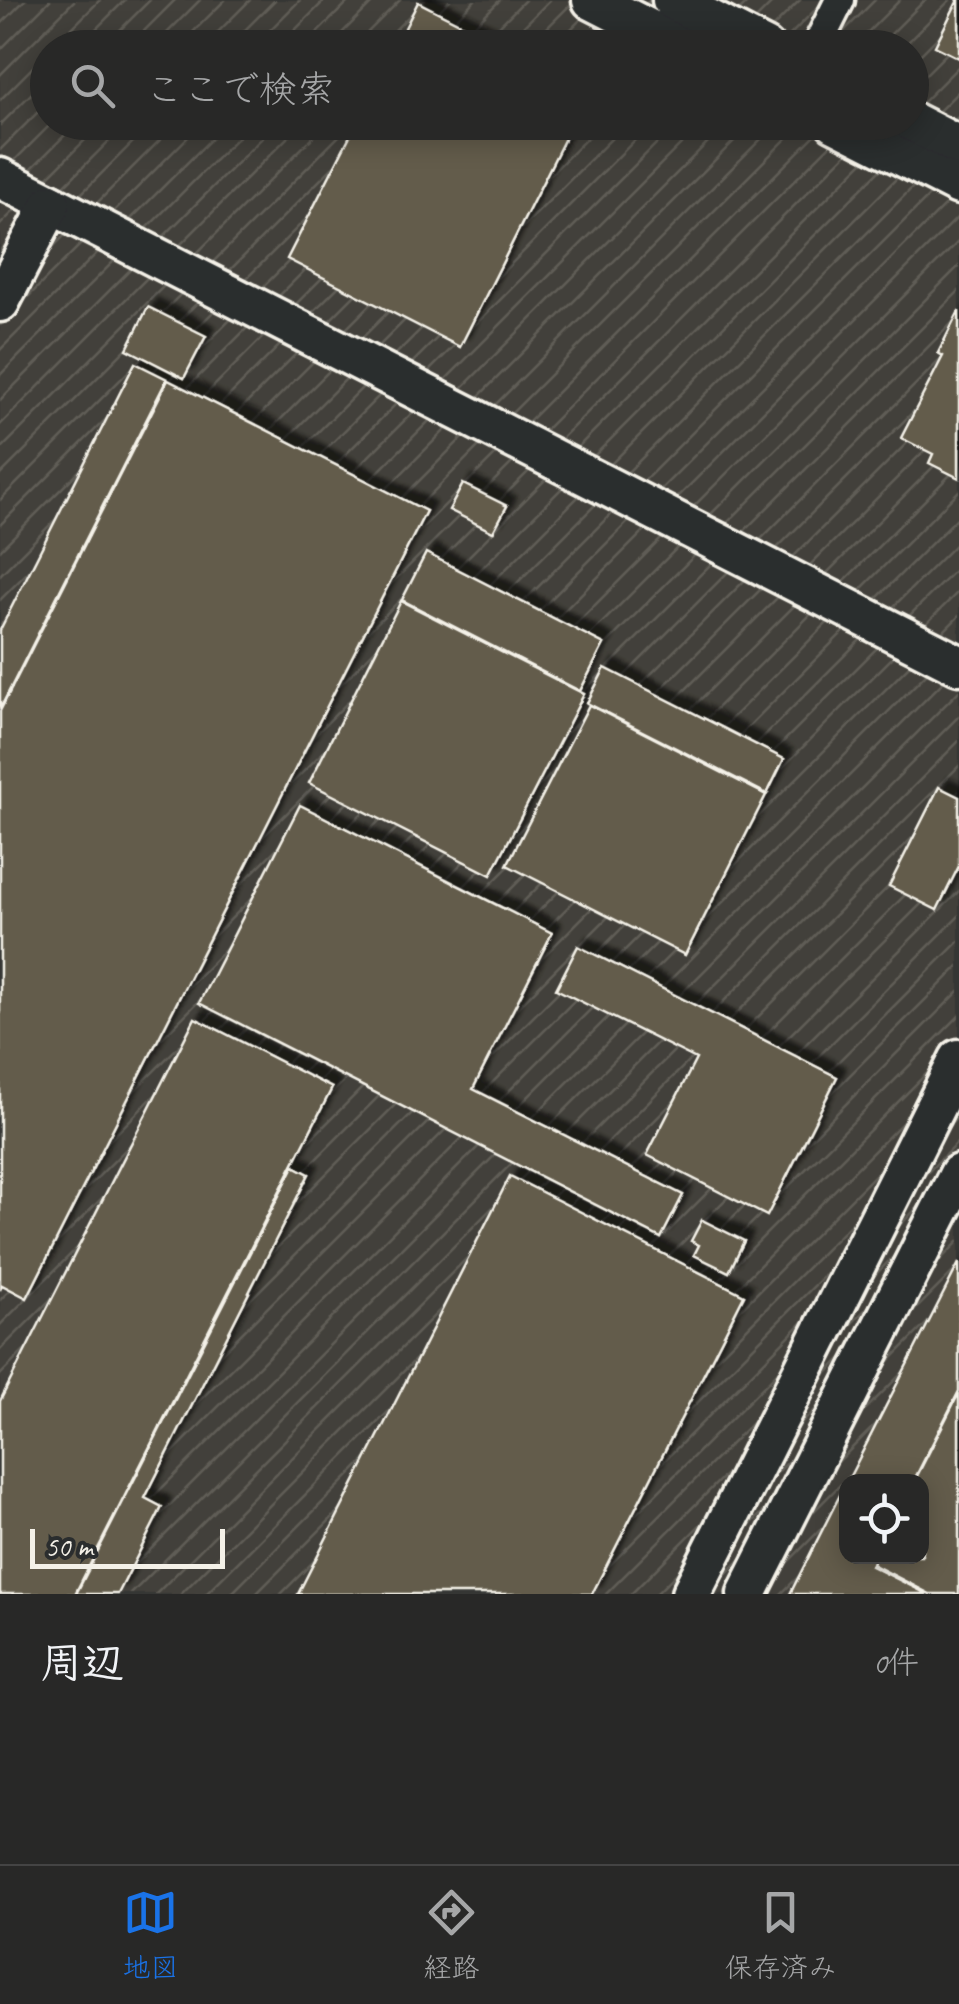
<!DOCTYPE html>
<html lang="ja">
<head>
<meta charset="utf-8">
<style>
	:root { --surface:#282827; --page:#343433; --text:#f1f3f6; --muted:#a5a6a7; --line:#444; --accent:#1a73e8 }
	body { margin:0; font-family:Caveat,"Klee One",sans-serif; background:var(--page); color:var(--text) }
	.controls { position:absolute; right:30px; bottom:30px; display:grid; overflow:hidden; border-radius:20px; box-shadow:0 5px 25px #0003 }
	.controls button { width:90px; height:90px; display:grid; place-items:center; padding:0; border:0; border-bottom:2px solid var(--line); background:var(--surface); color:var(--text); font:50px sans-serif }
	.scale { position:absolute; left:30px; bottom:25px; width:195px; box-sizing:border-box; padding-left:10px; border:5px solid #f4f1e8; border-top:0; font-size:28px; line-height:35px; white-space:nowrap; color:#f4f1e8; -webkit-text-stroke:8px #2a2d2e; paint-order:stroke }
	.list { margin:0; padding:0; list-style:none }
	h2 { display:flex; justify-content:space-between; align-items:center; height:130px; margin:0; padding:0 40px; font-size:42px }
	h2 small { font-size:32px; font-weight:400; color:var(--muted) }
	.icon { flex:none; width:55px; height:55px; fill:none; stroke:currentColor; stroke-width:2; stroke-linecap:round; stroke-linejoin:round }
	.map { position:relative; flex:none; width:959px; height:1594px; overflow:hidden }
	.search { position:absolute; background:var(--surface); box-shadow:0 5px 25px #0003; left:30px; right:30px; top:30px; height:110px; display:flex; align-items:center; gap:25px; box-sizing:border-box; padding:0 35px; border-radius:55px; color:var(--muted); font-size:38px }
	.sheet { height:270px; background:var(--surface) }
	nav { display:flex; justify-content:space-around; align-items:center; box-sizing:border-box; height:140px; border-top:2px solid var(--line); background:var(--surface); font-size:28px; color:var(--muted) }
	nav a { display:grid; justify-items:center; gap:5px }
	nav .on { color:var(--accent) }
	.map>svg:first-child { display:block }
	.industrial { fill:url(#industrial-furrows); fill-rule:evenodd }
	.building { fill:#635c4c; stroke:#f4f1e8; stroke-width:2.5; filter:url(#shadow) }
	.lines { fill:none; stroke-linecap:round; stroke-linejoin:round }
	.street-casing { stroke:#f4f1e8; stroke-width:35 }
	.secondary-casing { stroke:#f4f1e8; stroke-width:45 }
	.street { stroke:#2a2d2e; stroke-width:28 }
	.secondary { stroke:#2a2d2e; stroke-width:38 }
</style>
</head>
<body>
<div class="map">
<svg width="959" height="1594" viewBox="0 0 959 1594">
	<defs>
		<pattern id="industrial-furrows" width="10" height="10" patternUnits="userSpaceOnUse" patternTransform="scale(2.5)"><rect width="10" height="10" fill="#43413b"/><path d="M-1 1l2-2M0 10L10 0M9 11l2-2" fill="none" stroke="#5f5d57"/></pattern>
		<filter id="shadow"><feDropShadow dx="9" dy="-9" stdDeviation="2.5" flood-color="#0009"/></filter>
	</defs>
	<rect width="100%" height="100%" fill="#353634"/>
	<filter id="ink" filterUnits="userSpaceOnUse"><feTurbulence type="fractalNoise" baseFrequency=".01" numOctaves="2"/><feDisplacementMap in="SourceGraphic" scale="20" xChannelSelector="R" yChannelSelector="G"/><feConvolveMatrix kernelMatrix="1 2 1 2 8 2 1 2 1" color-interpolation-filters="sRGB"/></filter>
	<g filter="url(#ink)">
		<path class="industrial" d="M 0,0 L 959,0 L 959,1594 L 0,1594 ZM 48,48 L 912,48 L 912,122 L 48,122 ZM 846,1482 L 922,1482 L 922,1556 L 846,1556 Z"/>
		<g class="building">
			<path d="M 958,0 L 959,0 L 959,58 L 935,46 Z"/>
			<path d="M 418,2 L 508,48 L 395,48 Z"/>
			<path d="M 357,122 L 573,122 L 460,347 L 287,259 Z"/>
			<path d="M 148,307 L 206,336 L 184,378 L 127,349 Z"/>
			<path d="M 959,311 L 959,478 L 929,463 L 933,454 L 901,438 L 943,356 L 938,353 Z"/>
			<path d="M 135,363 L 167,379 L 0,709 L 0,630 Z"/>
			<path d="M 168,380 L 426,511 L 27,1298 L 2,1285 L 0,1290 L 0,711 Z"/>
			<path d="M 463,484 L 507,506 L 493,532 L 449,510 Z"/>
			<path d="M 426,553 L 604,644 L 580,691 L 402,600 Z"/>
			<path d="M 401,601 L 584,694 L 491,875 L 309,783 Z"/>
			<path d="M 605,668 L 784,759 L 767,794 L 587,703 Z"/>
			<path d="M 589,705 L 766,795 L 685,955 L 507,865 Z"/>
			<path d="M 939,787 L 959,797 L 959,866 L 937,910 L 889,886 Z"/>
			<path d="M 300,805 L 552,933 L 473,1089 L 683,1195 L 661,1238 L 199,1003 Z"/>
			<path d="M 578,946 L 837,1077 L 767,1216 L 647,1155 L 696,1059 L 556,989 Z"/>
			<path d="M 195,1018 L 332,1088 L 75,1594 L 0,1594 L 0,1401 Z"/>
			<path d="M 294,1166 L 309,1174 L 145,1498 L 162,1507 L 118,1594 L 76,1594 Z"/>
			<path d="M 510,1176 L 744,1295 L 592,1594 L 298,1594 Z"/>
			<path d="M 702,1220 L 744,1241 L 729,1272 L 694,1255 L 699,1245 L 691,1241 Z"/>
			<path d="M 959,1263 L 959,1391 L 913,1482 L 847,1482 Z"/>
			<path d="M 959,1393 L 959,1594 L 930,1594 L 872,1564 L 876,1556 L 922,1556 L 922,1482 L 914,1482 Z"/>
			<path d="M 846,1483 L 846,1556 L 875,1556 L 871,1566 L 927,1594 L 790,1594 Z"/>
		</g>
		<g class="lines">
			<g class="street-casing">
				<path id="street" d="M 816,48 L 840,0"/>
			</g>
			<g class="secondary-casing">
				<g id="secondary">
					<path d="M 592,0 L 686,48"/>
					<path d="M 672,0 L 765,48"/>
					<path d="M 835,122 L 959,185"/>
					<path d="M 912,122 L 959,146"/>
					<path d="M 0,178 L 959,665"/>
					<path d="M 0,302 L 51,204"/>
					<path d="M 691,1594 L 959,1059"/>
					<path d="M 747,1594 L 959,1174"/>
				</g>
			</g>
			<use href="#street" class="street"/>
			<use href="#secondary" class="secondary"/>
		</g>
	</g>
</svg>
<div class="controls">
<button><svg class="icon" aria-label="locate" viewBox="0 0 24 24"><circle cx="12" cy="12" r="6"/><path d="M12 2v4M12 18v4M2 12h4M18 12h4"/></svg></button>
</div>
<div class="scale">50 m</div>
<div class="search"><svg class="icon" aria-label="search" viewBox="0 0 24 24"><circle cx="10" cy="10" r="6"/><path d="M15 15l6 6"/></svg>ここで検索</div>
</div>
<section class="sheet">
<h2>周辺<small>0件</small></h2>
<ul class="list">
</ul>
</section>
<nav>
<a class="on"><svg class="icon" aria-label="map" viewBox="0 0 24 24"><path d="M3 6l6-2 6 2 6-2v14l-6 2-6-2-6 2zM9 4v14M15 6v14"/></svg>地図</a>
<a><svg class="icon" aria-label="directions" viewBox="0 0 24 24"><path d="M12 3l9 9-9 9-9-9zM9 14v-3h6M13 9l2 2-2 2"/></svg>経路</a>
<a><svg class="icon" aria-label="saved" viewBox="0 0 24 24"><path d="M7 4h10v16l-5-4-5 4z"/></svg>保存済み</a>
</nav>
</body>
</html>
